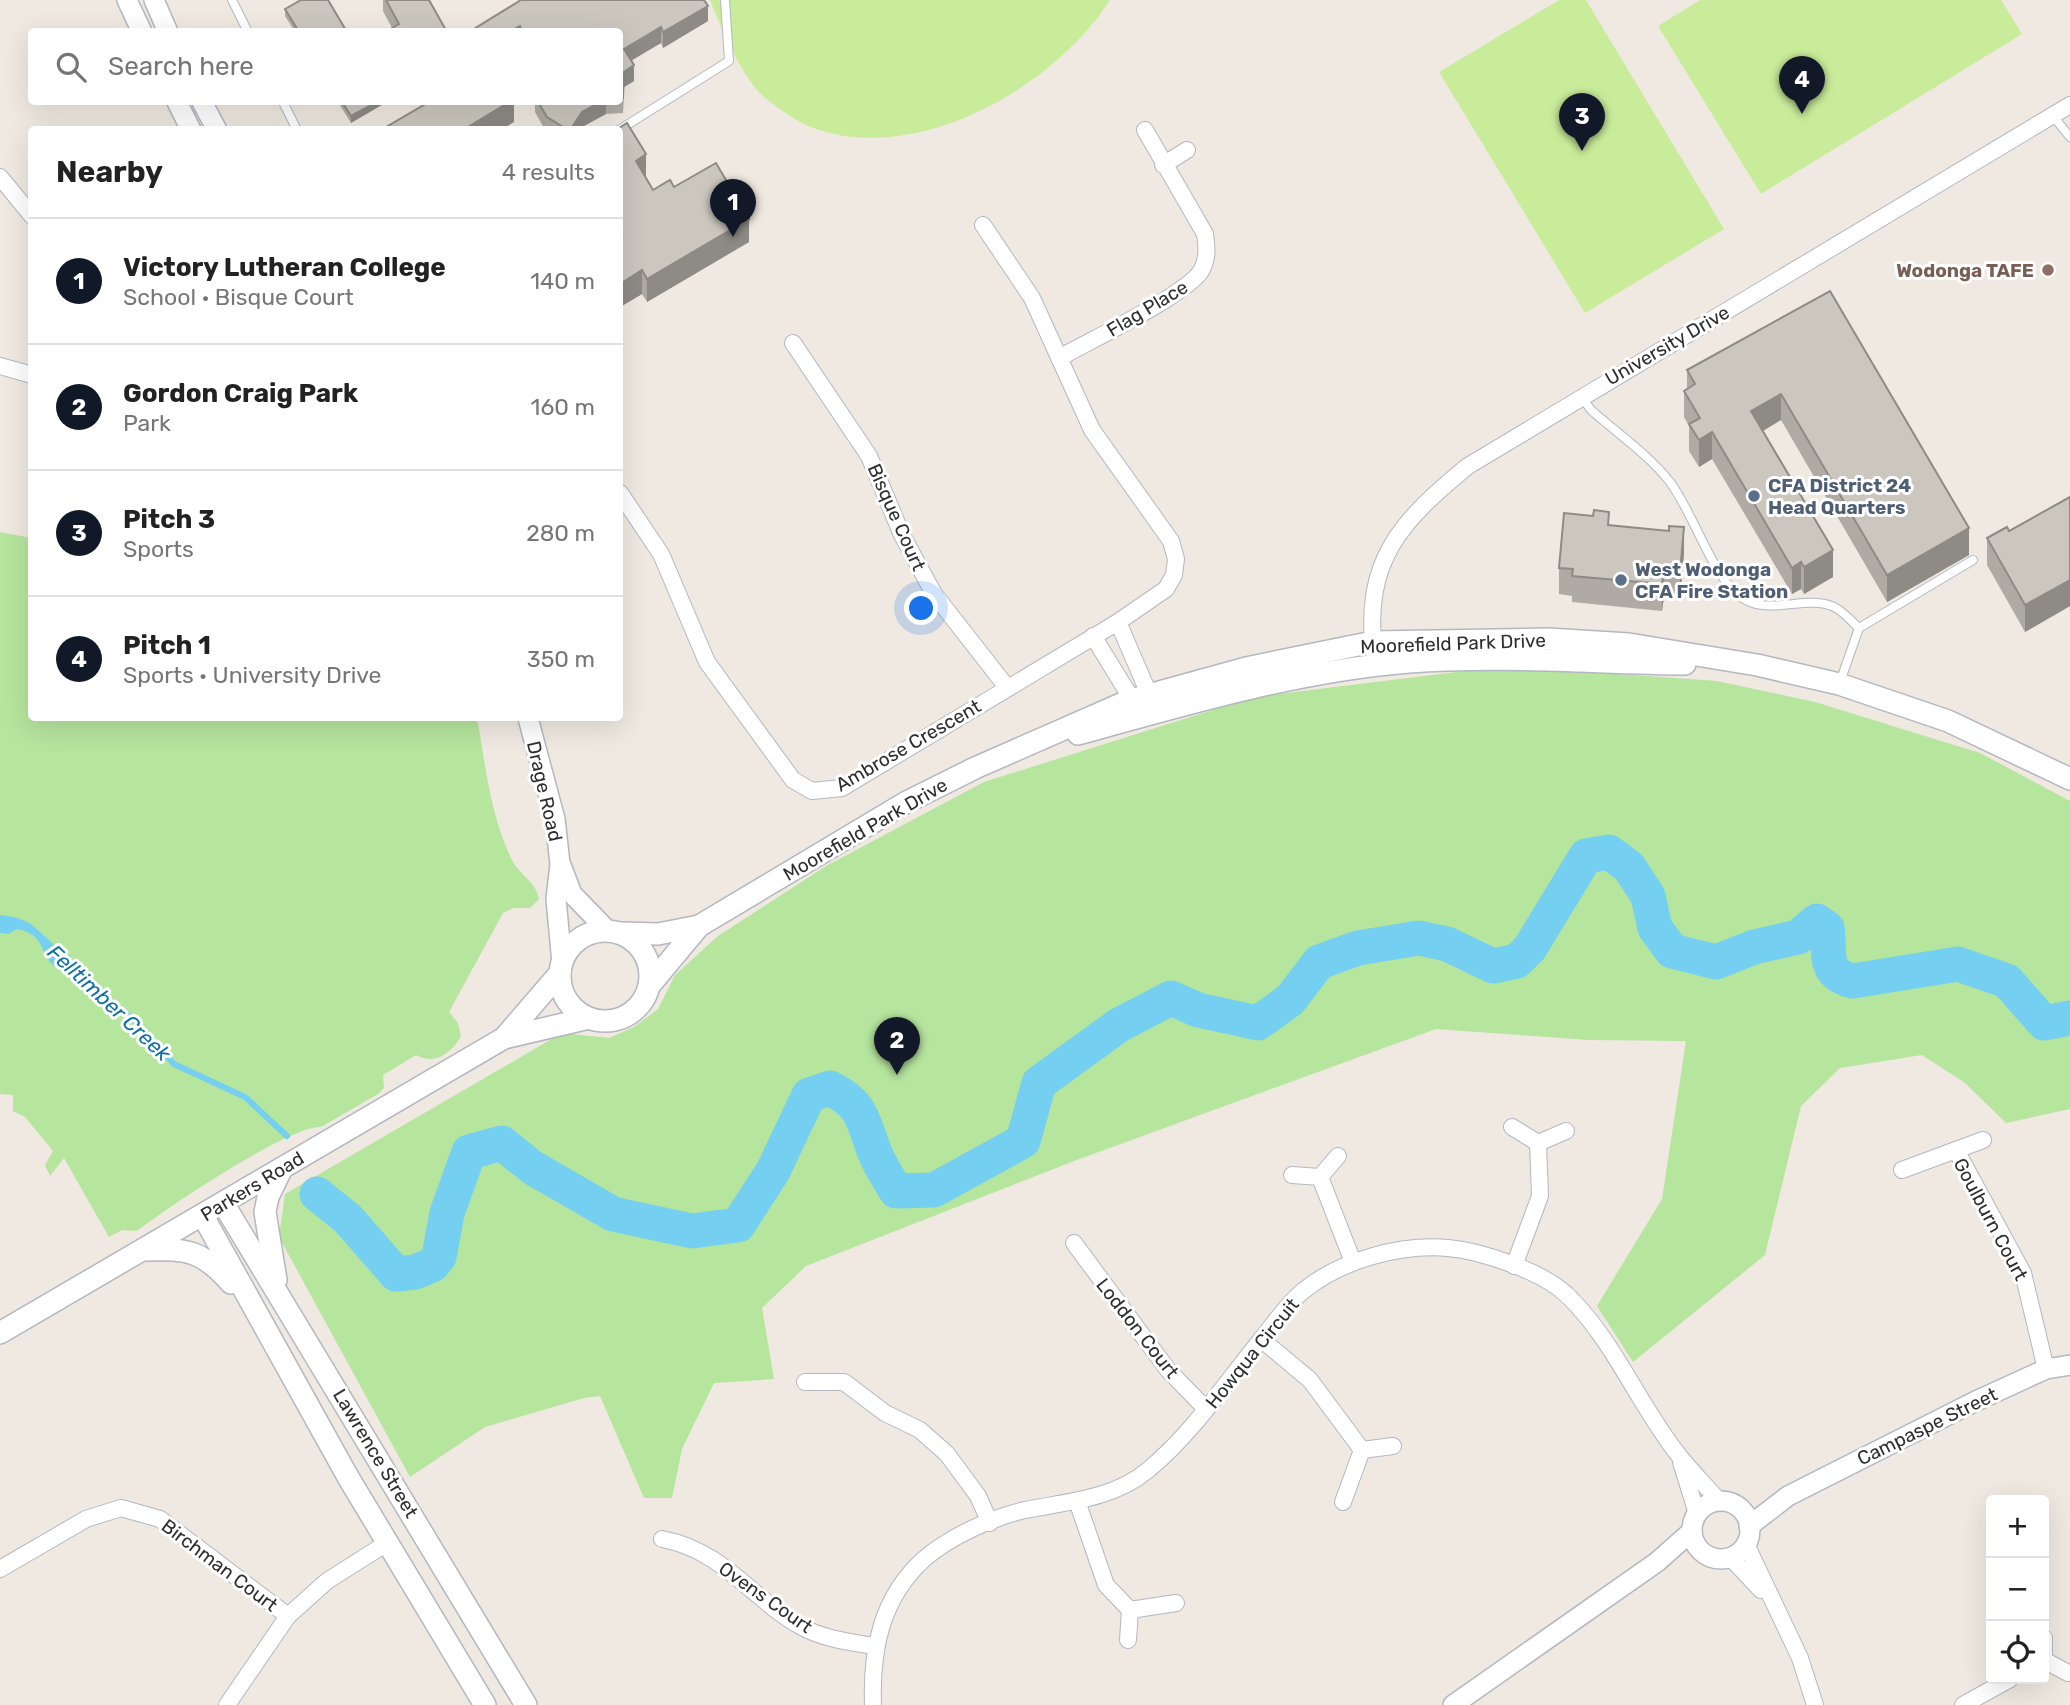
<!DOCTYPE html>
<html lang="en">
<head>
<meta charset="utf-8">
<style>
	:root { --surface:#fff; --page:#f6f6f6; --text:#222; --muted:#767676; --line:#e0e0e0; --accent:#111827 }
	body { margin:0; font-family:Rubik,sans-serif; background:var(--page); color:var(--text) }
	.controls { position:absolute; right:21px; bottom:21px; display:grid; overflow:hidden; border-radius:7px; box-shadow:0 7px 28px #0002 }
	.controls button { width:63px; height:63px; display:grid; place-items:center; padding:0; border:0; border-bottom:2px solid var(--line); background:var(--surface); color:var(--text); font:35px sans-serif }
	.you { position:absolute; left:922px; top:609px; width:24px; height:24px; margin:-18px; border:5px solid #fff; border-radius:50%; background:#1a73e8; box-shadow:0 0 0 10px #1a73e833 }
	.badge { display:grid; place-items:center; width:46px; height:46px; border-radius:50%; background:var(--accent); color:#fff; font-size:23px; font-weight:700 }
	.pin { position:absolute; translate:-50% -58px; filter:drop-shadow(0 2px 4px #0008) }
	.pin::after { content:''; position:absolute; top:37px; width:24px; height:21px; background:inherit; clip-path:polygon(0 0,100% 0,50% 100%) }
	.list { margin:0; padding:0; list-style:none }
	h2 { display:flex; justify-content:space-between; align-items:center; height:91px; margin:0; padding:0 28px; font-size:30px }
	h2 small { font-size:23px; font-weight:400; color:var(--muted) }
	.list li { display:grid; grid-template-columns:46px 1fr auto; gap:21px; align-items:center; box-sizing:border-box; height:126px; padding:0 28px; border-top:2px solid var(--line) }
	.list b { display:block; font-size:26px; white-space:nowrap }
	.list p { margin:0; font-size:23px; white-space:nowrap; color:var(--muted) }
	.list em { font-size:23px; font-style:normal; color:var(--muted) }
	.icon { flex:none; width:38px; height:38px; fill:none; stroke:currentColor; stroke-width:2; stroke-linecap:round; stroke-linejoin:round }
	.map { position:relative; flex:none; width:2070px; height:1705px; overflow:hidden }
	.search { position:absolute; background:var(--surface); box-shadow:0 7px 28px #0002; left:28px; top:28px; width:595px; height:77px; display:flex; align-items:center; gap:18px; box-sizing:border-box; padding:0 24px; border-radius:7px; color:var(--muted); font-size:26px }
	.panel { position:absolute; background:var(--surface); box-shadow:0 7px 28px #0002; left:28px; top:126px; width:595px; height:595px; border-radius:7px }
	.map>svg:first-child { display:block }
	.green { fill:#b6e59e }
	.pitch { fill:#c9ec9a }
	.water { fill:#75cff0 }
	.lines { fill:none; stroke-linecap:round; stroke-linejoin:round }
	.stream { stroke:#75cff0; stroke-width:6 }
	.river { stroke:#75cff0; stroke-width:35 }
	.service-casing { stroke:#b4b7c1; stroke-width:10 }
	.minor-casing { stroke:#b4b7c1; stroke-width:18 }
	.tertiary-casing { stroke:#b4b7c1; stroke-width:22 }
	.secondary-casing { stroke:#b4b7c1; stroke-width:24 }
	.service { stroke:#fff; stroke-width:8 }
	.minor { stroke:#fff; stroke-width:16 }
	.tertiary { stroke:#fff; stroke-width:19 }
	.secondary { stroke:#fff; stroke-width:21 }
	.wall { fill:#afaba4 }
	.shaded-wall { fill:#8e8b86 }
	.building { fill:#cbc7bf; stroke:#8e8b86; stroke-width:2 }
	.education-dot { fill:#8d6e63; stroke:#fff; stroke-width:2.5 }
	.service-dot { fill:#5c6f8a; stroke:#fff; stroke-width:2.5 }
	.labels { text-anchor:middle; stroke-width:6; stroke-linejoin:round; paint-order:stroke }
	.education-label { font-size:19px; font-weight:bold; fill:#785e54; stroke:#fff; text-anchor:end }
	.street-label { font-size:19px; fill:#2e2e2e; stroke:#fff }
	.service-label { font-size:19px; font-weight:bold; fill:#4e5e75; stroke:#fff; text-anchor:start }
	.water-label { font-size:21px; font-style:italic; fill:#0d6fa3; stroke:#fff }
</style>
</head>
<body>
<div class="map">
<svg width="2070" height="1705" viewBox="0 0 2070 1705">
	<rect width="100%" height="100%" fill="#efe9e1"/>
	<g class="green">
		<path d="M 0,532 L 31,538 L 32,718 L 474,718 L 478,723 C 486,770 491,817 512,860 C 520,876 535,880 539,899 L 530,908 L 514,908 L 503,913 L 449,1012 L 458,1023 L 461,1036 C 452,1053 434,1066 416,1055 L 383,1075 L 384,1088 L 378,1094 L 321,1127 C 290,1125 167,1208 137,1231 L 122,1230 L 109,1237 L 64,1158 L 50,1176 L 45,1165 L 53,1151 L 25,1117 L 13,1111 L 13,1095 L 0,1094 Z"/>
		<path d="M 1505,666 L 1717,681 L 1815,702 L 1980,753 L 2070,801 L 2070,1109 L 2006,1123 L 1965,1083 L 1922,1055 L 1840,1068 L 1801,1106 L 1765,1255 L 1633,1362 L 1597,1306 L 1662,1199 L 1686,1041 L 1588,1040 L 1436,1029 L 1074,1161 L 806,1266 L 762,1308 L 774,1379 L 714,1383 L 682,1449 L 672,1498 L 644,1498 L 600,1396 L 584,1398 L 485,1427 L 410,1477 L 279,1237 L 285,1194 L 562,1033 L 609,1038 L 634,1027 L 658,1009 L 675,975 L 718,936 L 826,866 L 984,782 L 1254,697 Z"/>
	</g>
	<g class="pitch">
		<path d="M 710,0 L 1110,0 C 1054,87 918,166 813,128 C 797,122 778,108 764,97 C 743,79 720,26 710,0 Z"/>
		<path d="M 1559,0 L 1586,0 L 1724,229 L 1585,313 L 1439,72 Z"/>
		<path d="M 1700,0 L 2001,0 L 2022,34 L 1761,194 L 1658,26 Z"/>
	</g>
	<path class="water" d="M 0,915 C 40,918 40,940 71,956 L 60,970 C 37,957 49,935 17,929 L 9,934 L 0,933 Z"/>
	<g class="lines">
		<path class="stream" d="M 58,960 L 131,1017 L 174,1064 L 245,1097 L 287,1136"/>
		<path class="river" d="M 317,1194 L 348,1219 L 396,1274 L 415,1272 L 432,1265 L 439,1257 L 447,1213 L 469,1152 L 502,1143 L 533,1168 L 613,1214 L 692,1231 L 738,1225 L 773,1171 L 809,1095 L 830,1088 C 864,1105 862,1120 875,1153 C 880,1166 889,1179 896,1191 L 934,1190 L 1023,1141 L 1039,1083 L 1119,1025 L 1171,998 L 1198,1010 L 1258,1023 L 1290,1000 L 1319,962 L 1358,948 L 1419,938 L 1447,944 L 1493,966 L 1517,961 L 1530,948 L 1586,856 L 1609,852 L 1629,867 L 1648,896 L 1655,928 L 1672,951 L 1716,962 L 1754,947 L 1798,937 L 1817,921 L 1827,928 C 1831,954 1821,973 1853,981 L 1958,964 L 2007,981 L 2044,1023 L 2070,1018"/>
		<g class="service-casing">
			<g id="service">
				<path d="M 232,0 L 248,32"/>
				<path d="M 283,102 L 297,130"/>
				<path d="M 2053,116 L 2070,137"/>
				<path d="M 619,130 L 729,61 L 725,0"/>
				<path d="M 1581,396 L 1591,410 C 1617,433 1649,455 1670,482 C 1693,513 1710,569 1736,593 C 1765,620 1804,593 1834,607 C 1843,611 1851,621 1859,628 L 1840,682"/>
				<path d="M 1859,628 L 1973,560"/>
			</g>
		</g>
		<g class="minor-casing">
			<g id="minor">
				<path d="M 1163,165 L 1187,150"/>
				<path d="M 0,177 L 32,216"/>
				<path d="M 793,343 L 869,456 L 902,535 L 934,594 L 1006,686"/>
				<path d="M 1059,358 C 1089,341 1186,295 1201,271 C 1208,259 1207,247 1205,234 L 1145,130"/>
				<path d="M 0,366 L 32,375"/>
				<path d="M 620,493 L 661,554 L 707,662 L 793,780 L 812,791 L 842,788 L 1118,622 L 1166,589 L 1174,575 L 1176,559 L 1171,541 L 1092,430 L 1032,298 L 983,225"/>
				<path d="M 1118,622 L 1149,694 L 1147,706"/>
				<path d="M 1093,636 L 1136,706"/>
				<path d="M 1374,653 C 1363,560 1401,521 1468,466 L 2070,105"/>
				<path d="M 1512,1127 L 1538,1143 L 1540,1196 L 1514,1266"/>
				<path d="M 1538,1143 L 1566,1131"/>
				<path d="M 1956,1150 L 2023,1273 L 2046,1369"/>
				<path d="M 1902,1170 L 1983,1140"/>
				<path d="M 1292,1175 L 1320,1177 L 1353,1262"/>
				<path d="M 1320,1177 L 1338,1156"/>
				<path d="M 1074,1243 L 1168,1370 L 1206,1409"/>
				<path d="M 1261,1339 L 1310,1380 L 1362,1450 L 1393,1446"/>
				<path d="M 805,1382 L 844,1382 L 885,1413 L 920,1430 L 947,1454 L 978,1496 L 990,1523"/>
				<path d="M 1681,1462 L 1697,1514"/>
				<path d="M 1077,1501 L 1106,1585 L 1130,1610"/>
				<path d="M 1343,1502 L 1362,1450"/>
				<path d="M 662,1539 C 725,1551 751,1599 802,1627 C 824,1639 850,1642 874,1646"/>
				<path d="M 1746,1544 L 1800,1658 L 1815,1705"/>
				<path d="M 1730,1557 L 1761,1590"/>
				<path d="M 0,1569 L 86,1519 L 121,1508 L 160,1519 L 288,1616"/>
				<path d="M 2044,1638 L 2044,1660"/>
				<path d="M 1128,1640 L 1130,1610 L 1176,1603"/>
				<path d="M 2044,1660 L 2068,1673"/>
				<path d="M 227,1705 L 288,1616 L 327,1581 L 387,1543"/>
				<path d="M 873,1705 C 871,1650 881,1598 924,1559 C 951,1536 991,1518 1025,1510 C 1066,1502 1114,1499 1148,1470 C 1193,1433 1227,1381 1264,1336 C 1276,1321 1288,1303 1303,1291 C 1341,1260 1400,1244 1448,1248 C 1482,1251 1544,1272 1568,1296 C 1615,1342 1639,1406 1680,1457 C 1692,1472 1706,1486 1719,1501"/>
				<path d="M 1963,1705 L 2010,1679"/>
			</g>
		</g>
		<g class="tertiary-casing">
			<g id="tertiary">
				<path d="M 127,0 L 142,32"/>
				<path d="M 154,0 L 168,32"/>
				<path d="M 177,102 L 191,130"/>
				<path d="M 202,102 L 217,130"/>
				<path d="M 528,718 L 555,819 L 560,864 L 556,899 L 562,963"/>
				<path d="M 561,865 L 572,894 L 607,930"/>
				<circle cx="1721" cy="1530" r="29"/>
				<path d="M 1749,1526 L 1788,1496 L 1974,1402 L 2046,1369 L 2070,1365"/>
				<path d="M 1453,1705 L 1657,1562 L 1692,1531"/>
			</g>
		</g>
		<g class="secondary-casing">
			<g id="secondary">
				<path d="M 1078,734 C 1186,704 1297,671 1409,662 C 1500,655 1594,663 1685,664"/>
				<circle cx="605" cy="976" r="45"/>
				<path d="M 621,933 L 658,934 L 699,926 L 905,803 L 975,768 L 1130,700 L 1246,668 L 1373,642 L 1548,639 L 1629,644 L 1757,665 L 1839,684 L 1948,721 L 2070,779"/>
				<path d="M 649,986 L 699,926"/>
				<path d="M 504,1038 L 560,973"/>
				<path d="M 223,1203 L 526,1705"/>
				<path d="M 203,1216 L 348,1477 L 485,1705"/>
				<path d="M 146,1250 C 187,1249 202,1250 231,1283"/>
				<path d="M 276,1280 L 265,1212 L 268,1197 L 282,1168"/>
				<path d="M 0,1333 L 504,1038 L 589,1018"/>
			</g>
		</g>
		<use href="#service" class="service"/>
		<use href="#minor" class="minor"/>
		<use href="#tertiary" class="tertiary"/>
		<use href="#secondary" class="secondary"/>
	</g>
	<g class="wall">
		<path d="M 383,0 L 429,0 L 447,32 L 392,32 L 392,28 L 383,11 Z"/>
		<path d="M 521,0 L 708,21 L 663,48 L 661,43 L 631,60 L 634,81 L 624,87 L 623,113 L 606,114 L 582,127 L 581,130 L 545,130 L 535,112 L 535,102 L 620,102 L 620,32 L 469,32 Z"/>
		<path d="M 285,9 L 347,32 L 295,32 L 285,16 Z"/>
		<path d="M 338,102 L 385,102 L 385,103 L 351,123 Z"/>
		<path d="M 620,130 L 653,190 L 674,187 L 749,242 L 647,302 L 642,294 L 620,307 Z"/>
		<path d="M 1830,291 L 1969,555 L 1887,602 L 1781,420 L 1763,431 L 1833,577 L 1804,594 L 1801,589 L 1792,594 L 1712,459 L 1699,467 L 1689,451 L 1689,426 L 1684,417 L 1684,391 L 1687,389 L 1687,370 Z"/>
		<path d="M 2070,497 L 2070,606 L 2025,632 L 1987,565 L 1987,538 L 2009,531 Z"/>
		<path d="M 1609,525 L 1684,554 L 1680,598 L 1664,597 L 1662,611 L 1572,602 L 1572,596 L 1559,594 L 1559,568 Z"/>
	</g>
	<g class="shaded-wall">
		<path d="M 708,6 L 708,21 L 663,48 L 663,32 Z"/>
		<path d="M 520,26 L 520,32 L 509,32 Z"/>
		<path d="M 661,27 L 661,43 L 624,65 L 624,49 Z"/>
		<path d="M 634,65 L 634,81 L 624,87 L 623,113 L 624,72 Z"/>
		<path d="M 377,102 L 385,102 L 385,103 L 351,123 L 351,116 Z"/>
		<path d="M 509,102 L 514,102 L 514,122 L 501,130 L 463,130 Z"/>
		<path d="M 600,102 L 606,102 L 606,114 L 582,127 L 581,130 L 570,130 L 582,112 Z"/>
		<path d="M 646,154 L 646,178 L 636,161 Z"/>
		<path d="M 749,219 L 749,242 L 647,302 L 647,279 Z"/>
		<path d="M 642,270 L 642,294 L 620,307 L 620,284 Z"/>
		<path d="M 1781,394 L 1781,420 L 1751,438 L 1751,411 Z"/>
		<path d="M 1712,432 L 1712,459 L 1699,467 L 1699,440 Z"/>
		<path d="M 1684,527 L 1684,554 L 1680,598 L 1680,572 Z"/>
		<path d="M 1969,528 L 1969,555 L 1887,602 L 1887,575 Z"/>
		<path d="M 1833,550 L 1833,577 L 1804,594 L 1804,567 Z"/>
		<path d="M 1801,562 L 1801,589 L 1792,594 L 1792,568 Z"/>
		<path d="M 1664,570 L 1664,597 L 1662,611 L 1662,584 Z"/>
		<path d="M 2070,580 L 2070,606 L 2025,632 L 2025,605 Z"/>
	</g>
	<g class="building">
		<path d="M 301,0 L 328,0 L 347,32 L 299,32 L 285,9 Z"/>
		<path d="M 386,0 L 429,0 L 447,32 L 392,32 L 392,28 L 399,24 Z"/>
		<path d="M 521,0 L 704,0 L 708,6 L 663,32 L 661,27 L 624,49 L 634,65 L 624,72 L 623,98 L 620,98 L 620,32 L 523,32 L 520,26 L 509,32 L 469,32 Z"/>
		<path d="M 342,102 L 377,102 L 351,116 Z"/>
		<path d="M 429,102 L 509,102 L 463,130 L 381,130 Z"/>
		<path d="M 538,102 L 600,102 L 582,112 L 570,130 L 568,130 L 547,117 Z"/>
		<path d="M 627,123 L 646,154 L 636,161 L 653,190 L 670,180 L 674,187 L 716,163 L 749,219 L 647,279 L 642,270 L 620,284 L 620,239 L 622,238 L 620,232 L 620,130 L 616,130 Z"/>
		<path d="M 1830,291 L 1969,528 L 1887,575 L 1781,394 L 1751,411 L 1833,550 L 1804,567 L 1801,562 L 1792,568 L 1712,432 L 1699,440 L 1689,424 L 1700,418 L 1684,391 L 1695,384 L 1687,370 Z"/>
		<path d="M 2070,497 L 2070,580 L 2025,605 L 1987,538 L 2007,527 L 2009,531 Z"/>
		<path d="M 1594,510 L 1609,512 L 1608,525 L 1669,531 L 1669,526 L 1684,527 L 1680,572 L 1664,570 L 1662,584 L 1572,576 L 1573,569 L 1559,568 L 1564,513 L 1593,516 Z"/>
	</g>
	<circle class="education-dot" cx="2048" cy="270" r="7"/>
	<g class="service-dot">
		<circle cx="1754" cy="496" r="7"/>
		<circle cx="1621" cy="580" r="7"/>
	</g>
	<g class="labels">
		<g class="education-label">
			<text x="2034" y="277">Wodonga TAFE</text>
		</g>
		<g class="street-label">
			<text transform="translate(1147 308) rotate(-31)" y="7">Flag Place</text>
			<text transform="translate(1667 345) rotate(-30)" y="7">University Drive</text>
			<text transform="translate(897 517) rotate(66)" y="7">Bisque Court</text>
			<text transform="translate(1453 643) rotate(-2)" y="7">Moorefield Park Drive</text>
			<text transform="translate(908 745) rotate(-30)" y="7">Ambrose Crescent</text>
			<text transform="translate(545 791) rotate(77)" y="7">Drage Road</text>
			<text transform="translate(865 829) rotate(-30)" y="7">Moorefield Park Drive</text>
			<text transform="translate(252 1186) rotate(-31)" y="7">Parkers Road</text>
			<text transform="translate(1991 1219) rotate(62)" y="7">Goulburn Court</text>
			<text transform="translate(1138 1328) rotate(52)" y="7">Loddon Court</text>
			<text transform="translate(1252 1353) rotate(-51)" y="7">Howqua Circuit</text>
			<text transform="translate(1927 1426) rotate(-26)" y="7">Campaspe Street</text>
			<text transform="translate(376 1453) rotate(59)" y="7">Lawrence Street</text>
			<text transform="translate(220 1565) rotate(37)" y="7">Birchman Court</text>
			<text transform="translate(766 1597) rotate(35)" y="7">Ovens Court</text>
		</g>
		<g class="service-label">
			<text x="1768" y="492">CFA District 24<tspan x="1768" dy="22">Head Quarters</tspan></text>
			<text x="1635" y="576">West Wodonga<tspan x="1635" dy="22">CFA Fire Station</tspan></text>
		</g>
		<g class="water-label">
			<text transform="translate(109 1003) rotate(43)" y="7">Felltimber Creek</text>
		</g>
	</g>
</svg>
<div class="controls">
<button>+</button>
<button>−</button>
<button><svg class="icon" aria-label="locate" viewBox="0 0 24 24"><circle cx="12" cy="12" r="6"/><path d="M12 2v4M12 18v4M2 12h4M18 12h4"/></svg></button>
</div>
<div class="you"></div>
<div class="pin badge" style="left:733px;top:237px">1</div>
<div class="pin badge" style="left:897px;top:1075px">2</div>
<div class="pin badge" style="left:1582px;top:151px">3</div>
<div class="pin badge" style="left:1802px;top:114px">4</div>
<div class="search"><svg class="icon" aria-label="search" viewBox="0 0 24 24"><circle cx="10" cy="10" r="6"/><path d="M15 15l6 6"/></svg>Search here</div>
<section class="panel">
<h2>Nearby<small>4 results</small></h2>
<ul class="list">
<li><span class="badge">1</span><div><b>Victory Lutheran College</b><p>School · Bisque Court</p></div><em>140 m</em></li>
<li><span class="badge">2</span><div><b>Gordon Craig Park</b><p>Park</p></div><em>160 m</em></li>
<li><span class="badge">3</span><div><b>Pitch 3</b><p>Sports</p></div><em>280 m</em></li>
<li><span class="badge">4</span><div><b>Pitch 1</b><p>Sports · University Drive</p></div><em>350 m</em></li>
</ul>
</section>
</div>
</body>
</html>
